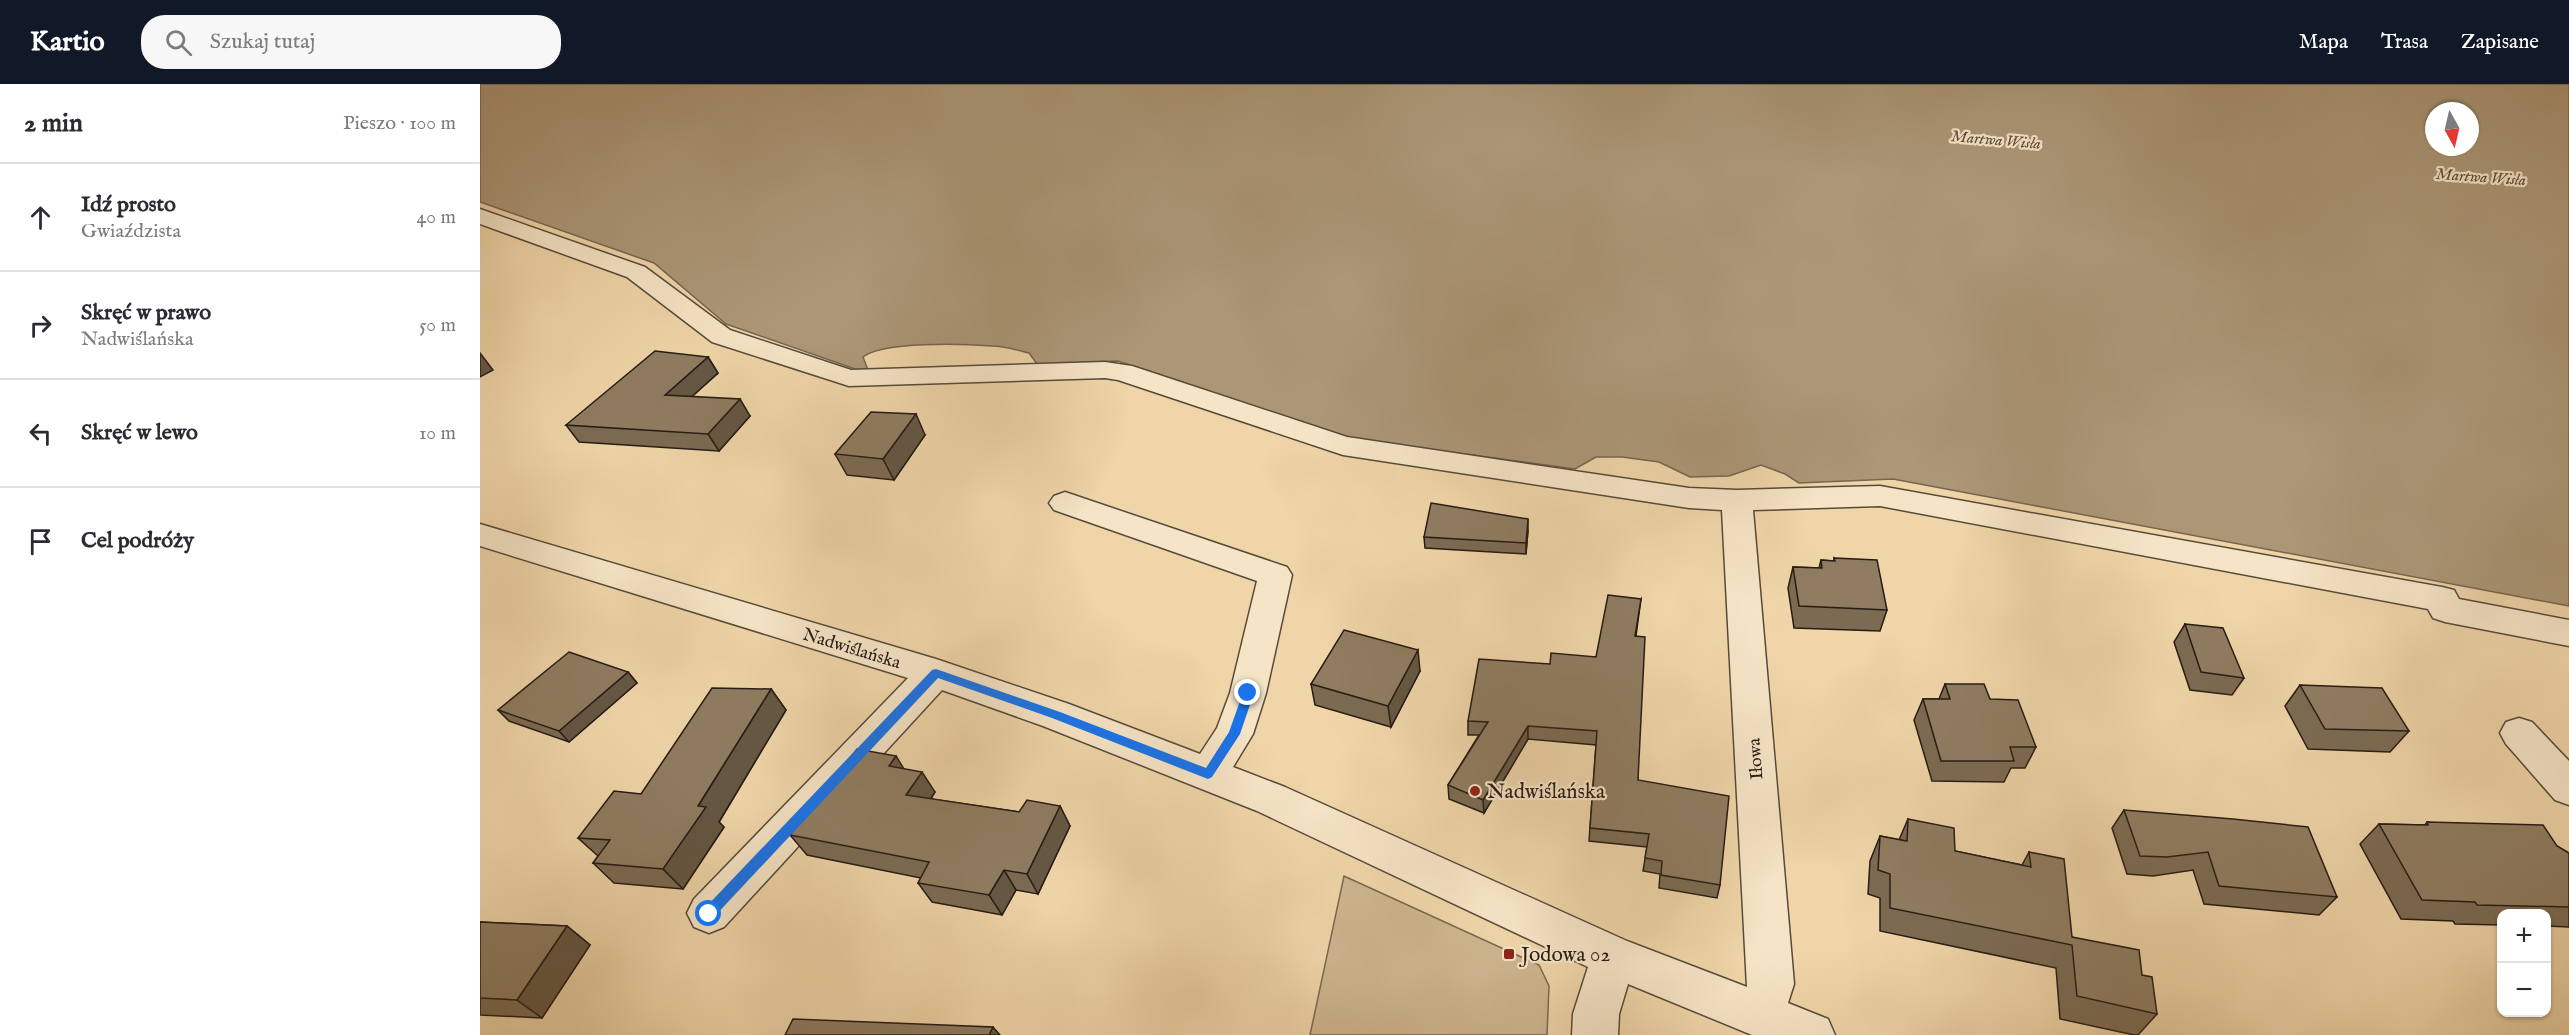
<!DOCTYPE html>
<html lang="pl">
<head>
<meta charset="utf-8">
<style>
	:root { --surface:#fff; --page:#f7f7f7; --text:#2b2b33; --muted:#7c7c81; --line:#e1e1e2; --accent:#111827 }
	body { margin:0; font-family:"IM FELL English",serif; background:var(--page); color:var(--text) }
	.controls { position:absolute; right:18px; bottom:18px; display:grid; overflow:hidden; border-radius:12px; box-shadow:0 2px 4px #0004 }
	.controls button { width:54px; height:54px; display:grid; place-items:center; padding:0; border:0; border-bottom:2px solid var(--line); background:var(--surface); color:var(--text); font:30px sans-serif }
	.compass { position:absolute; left:1945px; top:18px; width:54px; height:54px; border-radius:50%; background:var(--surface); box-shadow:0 2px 4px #0004; rotate:172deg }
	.stop { position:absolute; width:18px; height:18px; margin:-14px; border:4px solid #1a73e8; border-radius:50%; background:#fff }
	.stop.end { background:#1a73e8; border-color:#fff; box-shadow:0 2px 6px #0008 }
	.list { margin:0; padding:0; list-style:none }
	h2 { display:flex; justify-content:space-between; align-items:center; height:78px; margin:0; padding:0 24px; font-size:26px }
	h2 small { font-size:20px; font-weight:400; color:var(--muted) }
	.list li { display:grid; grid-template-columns:39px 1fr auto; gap:18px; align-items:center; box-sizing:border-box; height:108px; padding:0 24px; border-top:2px solid var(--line) }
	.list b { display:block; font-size:22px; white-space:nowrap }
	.list p { margin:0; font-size:20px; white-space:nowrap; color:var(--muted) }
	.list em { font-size:20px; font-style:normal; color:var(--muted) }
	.icon { flex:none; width:33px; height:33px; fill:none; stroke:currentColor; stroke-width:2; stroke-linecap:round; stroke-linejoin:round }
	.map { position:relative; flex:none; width:2089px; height:951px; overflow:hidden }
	header { display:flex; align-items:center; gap:36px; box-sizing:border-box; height:84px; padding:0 30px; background:var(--accent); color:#fff }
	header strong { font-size:28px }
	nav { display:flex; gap:33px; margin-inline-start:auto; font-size:21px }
	.search { width:420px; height:54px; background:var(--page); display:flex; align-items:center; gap:15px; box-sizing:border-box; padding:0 21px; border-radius:24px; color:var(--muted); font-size:22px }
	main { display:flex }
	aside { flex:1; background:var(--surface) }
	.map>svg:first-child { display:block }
	.green { fill:#cdb58f; stroke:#7a6852; stroke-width:1.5 }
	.water { fill:#ab9676; stroke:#76654f; stroke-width:1.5; fill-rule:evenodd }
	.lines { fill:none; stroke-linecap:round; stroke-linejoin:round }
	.minor-casing { stroke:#584a3a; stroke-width:3 }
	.minor { fill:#f5e4c6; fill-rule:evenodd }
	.wall { fill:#7b6b53; stroke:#261b15; stroke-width:1.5 }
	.shaded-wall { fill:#645744; stroke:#261b15; stroke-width:1.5 }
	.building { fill:#8f7c61; stroke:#261b15; stroke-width:1.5 }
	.route { fill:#1a73e8 }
	.poi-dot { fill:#8f2418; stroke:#f5e4c6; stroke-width:2 }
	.labels { text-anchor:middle; stroke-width:4.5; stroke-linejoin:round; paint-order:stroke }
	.far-water-label { font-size:16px; font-style:italic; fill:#5b4c3c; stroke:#f5e4c6 }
	.street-label { font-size:18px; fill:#261b15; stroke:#f5e4c6 }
	.near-poi-label { font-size:21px; fill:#261b15; stroke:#f5e4c6; text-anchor:start }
</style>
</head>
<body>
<header>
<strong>Kartio</strong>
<div class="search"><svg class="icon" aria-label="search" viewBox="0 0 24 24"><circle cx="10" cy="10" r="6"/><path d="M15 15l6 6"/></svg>Szukaj tutaj</div>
<nav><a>Mapa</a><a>Trasa</a><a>Zapisane</a></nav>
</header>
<main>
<aside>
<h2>2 min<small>Pieszo · 100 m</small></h2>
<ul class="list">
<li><svg class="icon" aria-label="ahead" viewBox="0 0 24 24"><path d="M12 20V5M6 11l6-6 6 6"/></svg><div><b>Idź prosto</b><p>Gwiaździsta</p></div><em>40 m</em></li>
<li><svg class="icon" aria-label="right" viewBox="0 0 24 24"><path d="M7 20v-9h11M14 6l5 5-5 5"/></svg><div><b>Skręć w prawo</b><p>Nadwiślańska</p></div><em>50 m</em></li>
<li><svg class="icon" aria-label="left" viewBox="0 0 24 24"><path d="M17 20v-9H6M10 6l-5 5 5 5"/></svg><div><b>Skręć w lewo</b></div><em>10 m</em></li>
<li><svg class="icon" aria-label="arrive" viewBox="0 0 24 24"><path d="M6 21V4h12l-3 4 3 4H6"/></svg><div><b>Cel podróży</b></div></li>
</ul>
</aside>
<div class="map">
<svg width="2089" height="951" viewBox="0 0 2089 951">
	<rect width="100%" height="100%" fill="#efd5a8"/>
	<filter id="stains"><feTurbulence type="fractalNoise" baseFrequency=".00333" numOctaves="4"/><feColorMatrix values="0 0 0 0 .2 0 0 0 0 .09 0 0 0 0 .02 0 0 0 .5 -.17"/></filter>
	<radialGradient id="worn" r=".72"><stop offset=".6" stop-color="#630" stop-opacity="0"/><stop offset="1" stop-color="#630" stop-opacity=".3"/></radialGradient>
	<path class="green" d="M 864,792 L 1059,881 L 1069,902 L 1067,951 L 830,951 Z"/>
	<path class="water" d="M 0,0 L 2089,0 L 2089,522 L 1413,395 L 1319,399 L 1305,390 L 1281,381 L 1249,392 L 1210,393 L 1179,378 L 1142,373 L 1116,373 L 1095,385 L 873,355 L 638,277 L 557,280 L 549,269 C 537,266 524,262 512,262 C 484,260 403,257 383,273 L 388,286 L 378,286 L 246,240 L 174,179 L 0,118 ZM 1954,27 L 1990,27 L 1990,63 L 1954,63 Z"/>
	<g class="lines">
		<g class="minor-casing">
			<g id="minor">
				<path d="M 0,125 L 165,183 L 250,246 L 371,286 L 625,278 L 652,282 L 867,353 L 1209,404 L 1257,406 L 1400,402 L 1962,503 L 1974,506 L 1979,515 L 2089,536 L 2089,562 L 1965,538 L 1953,534 L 1948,525 L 1400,422 L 1273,426 L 1314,900 L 1308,919 L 1348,935 L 1355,951 L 1272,951 L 1148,900 L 1139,930 L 1138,951 L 1092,951 L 1093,930 L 1108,883 L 777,727 L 563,642 L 462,606 L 244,843 L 229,849 L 214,843 L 207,829 L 214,815 L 428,594 L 0,462 L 0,440 L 456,575 L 589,620 L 720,670 L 737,644 L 750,609 L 777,497 L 574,426 L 569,419 L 574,412 L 585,408 L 807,483 L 812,491 L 786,609 L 773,650 L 753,683 L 805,703 L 1147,857 L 1267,903 L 1242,426 L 1209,424 L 863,371 L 638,296 L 625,294 L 369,302 L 232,258 L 147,193 L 0,140 Z"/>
				<path d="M 2039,634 L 2052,638 L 2089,677 L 2089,721 L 2075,716 L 2026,660 L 2020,649 L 2026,638 Z"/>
			</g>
		</g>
		<use href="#minor" class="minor"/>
	</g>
	<g class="wall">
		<path d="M 228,273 L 238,289 L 212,312 L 270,332 L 239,367 L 99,358 L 86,341 Z"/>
		<path d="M 445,351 L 414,396 L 367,391 L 355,370 Z"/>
		<path d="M 1048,446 L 1046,470 L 945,464 L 944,453 Z"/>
		<path d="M 1354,474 L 1407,526 L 1400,547 L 1314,544 L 1308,504 L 1313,483 L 1339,484 L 1341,476 L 1354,477 Z"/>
		<path d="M 1161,515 L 1156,552 L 1158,696 L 1240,801 L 1237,814 L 1179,804 L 1180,790 L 1163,787 L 1167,763 L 1109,757 L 1116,661 L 1048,655 L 1004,729 L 969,715 L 968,701 L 999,651 L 988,651 L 988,637 L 1070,580 L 1116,573 Z"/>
		<path d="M 1705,540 L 1764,594 L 1752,611 L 1710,606 L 1694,558 Z"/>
		<path d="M 940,587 L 911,643 L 835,621 L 831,600 Z"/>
		<path d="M 148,588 L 157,599 L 89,658 L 29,637 L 18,626 Z"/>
		<path d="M 1465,600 L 1510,615 L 1556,663 L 1545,684 L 1531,684 L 1524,698 L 1452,697 L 1434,636 L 1443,615 L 1459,615 Z"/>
		<path d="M 1820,601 L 1929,647 L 1910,668 L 1828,665 L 1805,622 Z"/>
		<path d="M 291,605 L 306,626 L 239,738 L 244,743 L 203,805 L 134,799 L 113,779 L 118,772 L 98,754 L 161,710 Z"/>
		<path d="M 424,685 L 455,708 L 451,715 L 539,728 L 580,722 L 590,742 L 558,810 L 536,806 L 522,831 L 452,818 L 438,799 L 441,794 L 327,771 L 310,751 Z"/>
		<path d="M 1644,726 L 1857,813 L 1839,831 L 1724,820 L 1713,786 L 1673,792 L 1647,790 L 1632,744 Z"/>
		<path d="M 1428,735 L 1475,767 L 1542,781 L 1549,768 L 1592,853 L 1662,891 L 1677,930 L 1658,951 L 1654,951 L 1580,935 L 1576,884 L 1400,847 L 1400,814 L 1388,810 L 1390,777 L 1400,752 L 1419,756 Z"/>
		<path d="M 1947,738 L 2077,762 L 2089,769 L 2089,843 L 2067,842 L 2067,830 L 2022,830 L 2022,841 L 1975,840 L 1973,837 L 1921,835 L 1880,760 L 1899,740 L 1945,741 Z"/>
		<path d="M 0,838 L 87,842 L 110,861 L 62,934 L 0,931 Z"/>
	</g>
	<g class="shaded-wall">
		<path d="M 0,269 L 13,286 L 0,293 Z"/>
		<path d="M 228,273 L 238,289 L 196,327 L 185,311 Z"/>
		<path d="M 260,315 L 270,332 L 239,367 L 228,350 Z"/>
		<path d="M 436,330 L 445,351 L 414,396 L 403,375 Z"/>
		<path d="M 1048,435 L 1048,446 L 1046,470 L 1046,459 Z"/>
		<path d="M 938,566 L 940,587 L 911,643 L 908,622 Z"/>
		<path d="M 148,588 L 157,599 L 89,658 L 79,647 Z"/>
		<path d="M 291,605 L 306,626 L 239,738 L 244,743 L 203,805 L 183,785 L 218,722 Z"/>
		<path d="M 1048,642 L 1048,655 L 1004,729 L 1003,716 Z"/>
		<path d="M 416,672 L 429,693 L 409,682 Z"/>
		<path d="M 442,688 L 455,708 L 440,731 L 426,711 Z"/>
		<path d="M 580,722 L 590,742 L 558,810 L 547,790 Z"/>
		<path d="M 524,786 L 536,806 L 522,831 L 509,811 Z"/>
		<path d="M 87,842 L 110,861 L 62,934 L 37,916 Z"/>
		<path d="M 513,943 L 520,951 L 509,951 Z"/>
	</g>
	<g class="building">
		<path d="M 175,267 L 228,273 L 185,311 L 260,315 L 228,350 L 86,341 Z"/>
		<path d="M 391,328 L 436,330 L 403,375 L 355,370 Z"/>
		<path d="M 951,419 L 1048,435 L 1046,459 L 944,453 Z"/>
		<path d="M 1354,474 L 1397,476 L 1407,526 L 1319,522 L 1313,483 L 1342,484 L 1341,476 L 1355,477 Z"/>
		<path d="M 1128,511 L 1161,515 L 1155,552 L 1165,553 L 1158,696 L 1249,712 L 1240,801 L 1181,791 L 1182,777 L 1165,774 L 1169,750 L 1110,744 L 1117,647 L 1048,642 L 1003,716 L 968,701 L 1008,638 L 988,637 L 999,575 L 1070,580 L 1071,569 L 1116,573 Z"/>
		<path d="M 1705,540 L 1743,544 L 1764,594 L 1721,588 Z"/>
		<path d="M 864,546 L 938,566 L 908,622 L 831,600 Z"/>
		<path d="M 89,568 L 148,588 L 79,647 L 18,626 Z"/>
		<path d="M 1465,600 L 1504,600 L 1510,615 L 1538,616 L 1556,663 L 1530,663 L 1534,677 L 1461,677 L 1443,615 L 1470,615 Z"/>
		<path d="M 1820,601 L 1902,604 L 1929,647 L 1845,645 Z"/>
		<path d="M 232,604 L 291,605 L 218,722 L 226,723 L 183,785 L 113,779 L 130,756 L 98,754 L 134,707 L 161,710 Z"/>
		<path d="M 377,665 L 416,672 L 409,682 L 442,688 L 426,711 L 539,728 L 547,716 L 580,722 L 547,790 L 524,786 L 509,811 L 438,799 L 449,778 L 310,751 Z"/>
		<path d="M 1644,726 L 1753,735 L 1828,743 L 1857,813 L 1739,802 L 1728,768 L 1687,773 L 1660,772 Z"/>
		<path d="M 1428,735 L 1474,744 L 1475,767 L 1551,783 L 1549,768 L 1584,775 L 1592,853 L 1659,866 L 1662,891 L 1672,893 L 1677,930 L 1597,912 L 1592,861 L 1410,824 L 1410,790 L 1398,786 L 1400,752 L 1427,757 Z"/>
		<path d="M 1947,738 L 2063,741 L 2077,762 L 2089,769 L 2089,823 L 1997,821 L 1995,818 L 1942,816 L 1899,740 L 1948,741 Z"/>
		<path d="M 0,838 L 87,842 L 37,916 L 0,914 Z"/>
		<path d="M 313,935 L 513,943 L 509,951 L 305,951 Z"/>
	</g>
	<path class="route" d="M 456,585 L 580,628 L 726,684 L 749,648 L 764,606 L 772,606 L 774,609 L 760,650 L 732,693 L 728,695 L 572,634 L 458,594 L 233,834 L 224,834 L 222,830 L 224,825 L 452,586 Z"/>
	<g class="poi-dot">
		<circle cx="995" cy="707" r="6"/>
		<rect x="1023" y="864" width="12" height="12" rx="3"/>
	</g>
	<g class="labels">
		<g class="far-water-label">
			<text transform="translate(1516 55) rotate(5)" y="6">Martwa Wisła</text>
			<text transform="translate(2001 92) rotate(4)" y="6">Martwa Wisła</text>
		</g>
		<g class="street-label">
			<text transform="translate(372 564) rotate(17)" y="6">Nadwiślańska</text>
			<text transform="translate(1275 675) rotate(-94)" y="6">Iłowa</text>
		</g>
		<g class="near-poi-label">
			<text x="1007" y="714">Nadwiślańska</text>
			<text x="1041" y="877">Jodowa 02</text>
		</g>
	</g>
	<rect width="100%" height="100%" filter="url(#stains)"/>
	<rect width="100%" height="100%" fill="url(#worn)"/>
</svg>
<div class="controls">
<button>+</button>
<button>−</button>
</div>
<svg class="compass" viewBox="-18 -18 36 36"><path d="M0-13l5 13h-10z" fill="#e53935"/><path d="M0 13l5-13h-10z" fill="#7c7c81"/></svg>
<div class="stop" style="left:229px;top:830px"></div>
<div class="stop end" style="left:768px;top:609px"></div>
</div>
</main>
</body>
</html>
